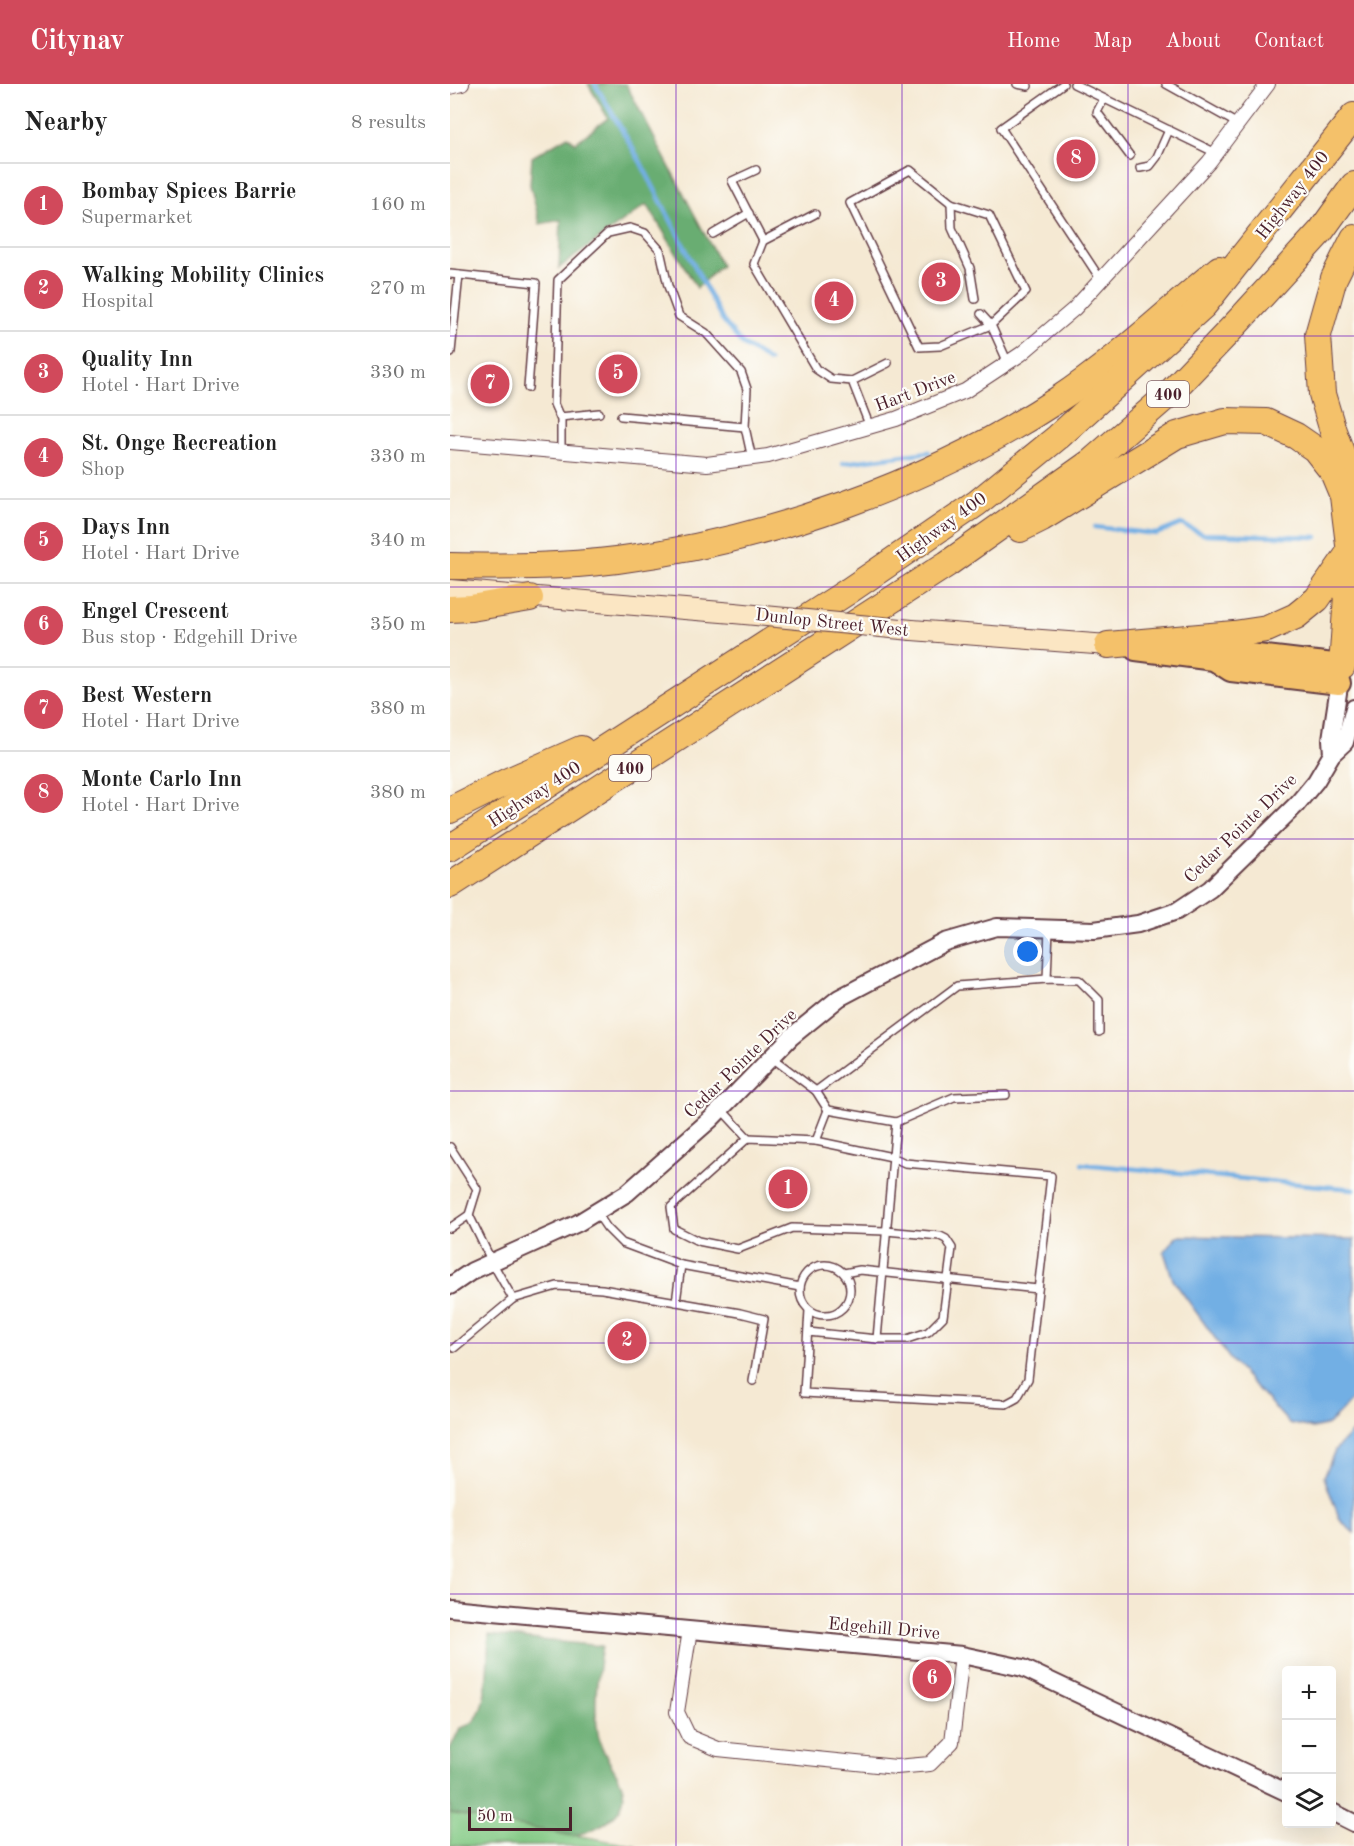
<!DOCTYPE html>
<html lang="en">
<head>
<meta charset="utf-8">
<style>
	:root { --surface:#fff; --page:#f6f6f6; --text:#222; --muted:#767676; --line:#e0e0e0; --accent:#d1495b }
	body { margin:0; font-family:"Old Standard TT",serif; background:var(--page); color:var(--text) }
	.controls { position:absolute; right:18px; bottom:18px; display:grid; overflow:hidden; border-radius:6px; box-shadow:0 6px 24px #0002 }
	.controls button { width:54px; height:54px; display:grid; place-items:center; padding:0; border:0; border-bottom:2px solid var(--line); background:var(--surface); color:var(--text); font:30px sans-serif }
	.scale { position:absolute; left:18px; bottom:15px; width:104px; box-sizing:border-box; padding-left:6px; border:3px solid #4a1f2b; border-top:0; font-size:16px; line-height:21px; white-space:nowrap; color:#4a1f2b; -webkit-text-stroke:4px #fdfcf7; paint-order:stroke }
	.you { position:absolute; left:578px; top:868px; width:21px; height:21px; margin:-15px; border:4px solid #fff; border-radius:50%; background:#1a73e8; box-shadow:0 0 0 9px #1a73e833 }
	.badge { display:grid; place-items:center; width:39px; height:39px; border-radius:50%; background:var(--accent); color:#fff; font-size:20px; font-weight:700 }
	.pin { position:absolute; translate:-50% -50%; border:3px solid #fff; box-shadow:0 2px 6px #0006 }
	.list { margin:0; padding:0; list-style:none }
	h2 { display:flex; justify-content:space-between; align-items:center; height:78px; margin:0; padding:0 24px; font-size:26px }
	h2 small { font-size:20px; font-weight:400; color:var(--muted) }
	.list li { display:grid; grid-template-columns:39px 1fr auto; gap:18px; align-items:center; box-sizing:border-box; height:84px; padding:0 24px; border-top:2px solid var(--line) }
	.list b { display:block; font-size:22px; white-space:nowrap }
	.list p { margin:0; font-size:20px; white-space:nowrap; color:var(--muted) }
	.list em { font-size:20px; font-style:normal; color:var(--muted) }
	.icon { flex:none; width:33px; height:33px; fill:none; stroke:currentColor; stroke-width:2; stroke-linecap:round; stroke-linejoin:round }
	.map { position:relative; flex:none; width:904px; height:1762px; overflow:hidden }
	header { display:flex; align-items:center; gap:36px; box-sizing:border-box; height:84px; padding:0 30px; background:var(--accent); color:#fff }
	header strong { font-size:28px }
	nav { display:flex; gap:33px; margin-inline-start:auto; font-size:21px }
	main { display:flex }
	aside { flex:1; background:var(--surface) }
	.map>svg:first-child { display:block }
	.green { fill:#82c984; stroke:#667458; stroke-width:1.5 }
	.forest { fill:#69ad72; stroke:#5a664e; stroke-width:1.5 }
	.water { fill:#72afe4; stroke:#5e6788; stroke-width:1.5 }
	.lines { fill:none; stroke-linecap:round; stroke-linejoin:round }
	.stream { stroke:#72afe4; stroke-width:4.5 }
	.service-casing { stroke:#643d44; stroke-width:10 }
	.minor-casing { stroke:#643d44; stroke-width:16 }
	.tertiary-casing { stroke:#643d44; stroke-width:20 }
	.secondary-casing { stroke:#643d44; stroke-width:22 }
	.primary-casing { stroke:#643d44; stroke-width:26 }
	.motorway-casing { stroke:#643d44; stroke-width:28 }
	.service { stroke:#fff; stroke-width:7 }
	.minor { stroke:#fff; stroke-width:14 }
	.tertiary { stroke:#fff; stroke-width:16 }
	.secondary { stroke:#fbe6c3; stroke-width:20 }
	.primary { stroke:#f4c16a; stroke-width:22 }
	.motorway { stroke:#f4c16a; stroke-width:26 }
	.secondary-bridge-casing { stroke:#643d44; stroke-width:22; stroke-linecap:butt }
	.secondary-bridge { stroke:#fbe6c3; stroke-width:20 }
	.grid { fill:none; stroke:#7b2cbf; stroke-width:1.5; stroke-opacity:0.55 }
	.labels { text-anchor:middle; stroke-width:4.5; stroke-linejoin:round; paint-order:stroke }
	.shield { fill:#fdfcf7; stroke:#806168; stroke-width:1.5 }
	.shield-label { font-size:16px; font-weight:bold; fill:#4a1f2b }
	.street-label { font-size:18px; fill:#4a1f2b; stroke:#fdfcf7 }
</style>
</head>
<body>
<header>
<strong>Citynav</strong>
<nav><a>Home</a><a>Map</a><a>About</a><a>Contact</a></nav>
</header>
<main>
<aside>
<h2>Nearby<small>8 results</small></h2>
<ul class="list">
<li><span class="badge">1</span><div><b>Bombay Spices Barrie</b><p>Supermarket</p></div><em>160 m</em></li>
<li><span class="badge">2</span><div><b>Walking Mobility Clinics</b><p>Hospital</p></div><em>270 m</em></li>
<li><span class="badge">3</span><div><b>Quality Inn</b><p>Hotel · Hart Drive</p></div><em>330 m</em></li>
<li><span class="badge">4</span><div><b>St. Onge Recreation</b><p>Shop</p></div><em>330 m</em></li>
<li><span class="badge">5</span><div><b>Days Inn</b><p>Hotel · Hart Drive</p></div><em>340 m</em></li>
<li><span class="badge">6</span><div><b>Engel Crescent</b><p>Bus stop · Edgehill Drive</p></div><em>350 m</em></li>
<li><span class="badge">7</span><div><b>Best Western</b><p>Hotel · Hart Drive</p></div><em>380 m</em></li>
<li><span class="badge">8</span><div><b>Monte Carlo Inn</b><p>Hotel · Hart Drive</p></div><em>380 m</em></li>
</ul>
</aside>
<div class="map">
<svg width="904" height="1762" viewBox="0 0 904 1762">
	<rect width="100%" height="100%" fill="#fdfcf7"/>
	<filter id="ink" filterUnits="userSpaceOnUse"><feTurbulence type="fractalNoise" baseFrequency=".0167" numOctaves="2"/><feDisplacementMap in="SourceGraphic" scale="12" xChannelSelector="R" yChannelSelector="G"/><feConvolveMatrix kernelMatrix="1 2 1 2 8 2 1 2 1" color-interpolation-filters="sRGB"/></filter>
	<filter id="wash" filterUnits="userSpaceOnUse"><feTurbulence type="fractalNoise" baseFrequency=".008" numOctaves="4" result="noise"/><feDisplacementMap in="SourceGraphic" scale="24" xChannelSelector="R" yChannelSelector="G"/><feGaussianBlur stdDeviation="1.35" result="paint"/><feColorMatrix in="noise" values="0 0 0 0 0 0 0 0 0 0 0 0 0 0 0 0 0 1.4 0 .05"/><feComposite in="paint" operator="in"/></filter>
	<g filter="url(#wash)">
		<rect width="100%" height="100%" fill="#f5e9d3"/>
		<path class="green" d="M 0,1729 L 187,1762 L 0,1762 Z"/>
		<g class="forest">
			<path d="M 138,0 L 176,0 L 271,181 L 247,204 L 197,120 L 109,184 L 111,136 L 90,140 L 80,101 L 82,73 L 118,52 L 125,59 L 158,34 Z"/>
			<path d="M 39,1551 L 152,1562 C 147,1594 142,1627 150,1658 C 154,1672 165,1685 171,1699 C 184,1730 146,1746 123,1752 L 0,1729 L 0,1665 L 10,1644 C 18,1642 25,1639 28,1631 C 39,1608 37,1576 39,1551 Z"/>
		</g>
		<g class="water">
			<path d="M 727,1152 L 904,1155 L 904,1313 L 879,1340 L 863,1344 L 839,1339 L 780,1275 L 723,1196 L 714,1168 Z"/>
			<path d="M 904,1346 L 904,1449 L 890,1436 L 874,1393 L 885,1366 Z"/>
		</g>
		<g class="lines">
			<g class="stream">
				<path d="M 145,0 L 190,77 L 273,237 L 292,260 L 319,277"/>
				<path d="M 393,379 L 479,368"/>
				<path d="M 645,443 L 706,450 L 731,440 L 753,450 L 867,453"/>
				<path d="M 632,1080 L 904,1105"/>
			</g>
		</g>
	</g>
	<g filter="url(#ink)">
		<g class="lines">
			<g class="service-casing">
				<g id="service">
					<path d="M 567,0 L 578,2"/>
					<path d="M 613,0 L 551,44 L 651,196"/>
					<path d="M 624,0 L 766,69"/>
					<path d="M 716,0 L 788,40"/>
					<path d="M 654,15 L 647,28 L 680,72"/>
					<path d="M 690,84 L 700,82 L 707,73 L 719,46"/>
					<path d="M 306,86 L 282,97 L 313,157"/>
					<path d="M 501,119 L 502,144 L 520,184 L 525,215"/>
					<path d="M 365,130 L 313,157 L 304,180 L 366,285 L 381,295 L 402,297 L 420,343"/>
					<path d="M 263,150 L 299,129"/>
					<path d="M 0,190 L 86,199 L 78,304"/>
					<path d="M 531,230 L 541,241 L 490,262 L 469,263 L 400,119 L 460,86 L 501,119 L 539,131 L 576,208 L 541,241 L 558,279"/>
					<path d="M 1,268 L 9,191"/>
					<path d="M 402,297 L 438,279"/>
					<path d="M 171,332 L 295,343"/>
					<path d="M 110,333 L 149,329"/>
					<path d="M 111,367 L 111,336 L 104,320 L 108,196 L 158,149 L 180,144 L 195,149 L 210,166 L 218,202 L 229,232 L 256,249 L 291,288 L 297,305 L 295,343 L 302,375"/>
					<path d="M 597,895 L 599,845"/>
					<path d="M 321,973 L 366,1007 L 378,1026 L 446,1038 L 504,1013 L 556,1011"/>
					<path d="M 366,1007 L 507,902 L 597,895 L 629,896 L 649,916 L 649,948"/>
					<path d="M 271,1025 L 298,1054"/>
					<path d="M 366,1057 L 378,1026"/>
					<path d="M 0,1063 L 27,1105 L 19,1131"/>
					<path d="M 146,1128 L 157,1144 L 172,1159 L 231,1181 L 226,1218"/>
					<path d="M 0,1144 L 19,1131 L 42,1178 L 63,1215 L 4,1264"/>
					<circle cx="375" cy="1206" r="25"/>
					<path d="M 231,1181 L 350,1203"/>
					<path d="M 394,1189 L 410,1186 L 588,1205"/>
					<path d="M 63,1215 L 107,1202 L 152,1205 L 290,1229 L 314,1235 L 303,1297"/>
					<path d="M 358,1248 L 427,1255 L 457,1255 L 478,1248 L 493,1233 L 502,1164 L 496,1155 L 490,1152 L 436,1147 L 342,1144 L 288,1165 L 248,1157 L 224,1145 L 221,1123 L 298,1054 L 366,1057 L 442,1073 L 455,1079 L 601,1092 L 578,1295 L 567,1314 L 556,1320 L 354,1309 L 359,1226"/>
					<path d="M 427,1255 L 446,1038"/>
				</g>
			</g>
			<g class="minor-casing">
				<g id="minor">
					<path d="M 0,3 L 12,0"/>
					<path d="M 0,358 L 257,380 L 318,372 L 446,335 L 515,307 L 571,270 L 624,225 L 759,78 L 818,0"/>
					<path d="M 240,1546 L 227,1628 L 239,1653 L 268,1665 L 446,1683 L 480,1680 L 502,1658 L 512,1571"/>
				</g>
			</g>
			<g class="tertiary-casing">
				<g id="tertiary">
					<path d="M 882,670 L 881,655 L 891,589"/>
					<path d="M 0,1202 L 22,1187 L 128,1139 L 177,1109 L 261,1035 L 341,953 L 389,914 L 495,858 L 547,843 L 644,846 L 688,840 L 727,827 L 760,805 L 847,720 L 866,697 L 882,670 L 895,658 L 904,624"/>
					<path d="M 0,1524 L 512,1571 L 573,1584 L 836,1708"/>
					<path d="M 882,1728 L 904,1739"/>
				</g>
			</g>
			<g class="secondary-casing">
				<g id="secondary">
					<path d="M 0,506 L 284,529"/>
					<path d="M 462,546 L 658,561"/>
				</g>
			</g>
			<g class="primary-casing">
				<g id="primary">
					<path d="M 686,565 L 764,575 L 781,586 L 889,599"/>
					<path d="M 764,575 L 782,569 L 892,582"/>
				</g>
			</g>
			<g class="motorway-casing">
				<g id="motorway">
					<path d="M 904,154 L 884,194 L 868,251 L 872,310 L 883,347 L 904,402"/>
					<path d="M 570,445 L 592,434 L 727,351 L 775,337 L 816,338 L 846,352 L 865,365 L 883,388 L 893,412 L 900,469 L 892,582"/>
					<path d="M 0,482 C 56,483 112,483 167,476 C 317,457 481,399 607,316 C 665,278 716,229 769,185"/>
					<path d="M 0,525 L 21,524 L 80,514"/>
					<path d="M 658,561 L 784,550 L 817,545 L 846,532 L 867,515 L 899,469"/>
					<path d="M 0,726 L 58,697 L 131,665"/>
					<path d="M 0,764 L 397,508 L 527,419 L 608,353 L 754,221 L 904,32"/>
					<path d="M 0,801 L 497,480 L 641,378 L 718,311 L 785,241 L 871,147 L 904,101"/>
				</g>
			</g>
			<use href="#service" class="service"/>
			<use href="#minor" class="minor"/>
			<use href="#tertiary" class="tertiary"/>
			<use href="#secondary" class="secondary"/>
			<use href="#primary" class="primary"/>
			<use href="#motorway" class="motorway"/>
			<g class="secondary-bridge-casing">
				<path id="secondary-bridge" d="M 284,529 L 462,546"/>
			</g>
			<use href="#secondary-bridge" class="secondary-bridge"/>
		</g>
	</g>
	<path class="grid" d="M 226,0 L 226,1762M 452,0 L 452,1762M 678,0 L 678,1762M 0,252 L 904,252M 0,503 L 904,503M 0,755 L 904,755M 0,1007 L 904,1007M 0,1259 L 904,1259M 0,1510 L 904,1510"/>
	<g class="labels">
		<g class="shield">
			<rect x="697" y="297" width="42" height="26" rx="4.5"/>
			<rect x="159" y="671" width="42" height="26" rx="4.5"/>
		</g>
		<g class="shield-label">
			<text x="718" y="316">400</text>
			<text x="180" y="690">400</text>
		</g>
		<g class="street-label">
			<text transform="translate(842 111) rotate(-52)" y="6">Highway 400</text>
			<text transform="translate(465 307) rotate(-21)" y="6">Hart Drive</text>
			<text transform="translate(491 443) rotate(-36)" y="6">Highway 400</text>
			<text transform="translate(382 538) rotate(6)" y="6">Dunlop Street West</text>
			<text transform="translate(84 710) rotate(-33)" y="6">Highway 400</text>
			<text transform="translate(790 744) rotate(-44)" y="6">Cedar Pointe Drive</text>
			<text transform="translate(290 979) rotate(-44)" y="6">Cedar Pointe Drive</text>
			<text transform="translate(434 1544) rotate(5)" y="6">Edgehill Drive</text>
		</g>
	</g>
</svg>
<div class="controls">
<button>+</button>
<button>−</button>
<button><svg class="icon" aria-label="layers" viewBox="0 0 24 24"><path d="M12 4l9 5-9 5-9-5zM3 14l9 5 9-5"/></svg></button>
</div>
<div class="scale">50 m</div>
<div class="you"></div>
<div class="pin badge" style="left:338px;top:1105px">1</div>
<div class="pin badge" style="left:177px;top:1257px">2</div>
<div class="pin badge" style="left:491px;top:198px">3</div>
<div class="pin badge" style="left:384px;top:217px">4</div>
<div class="pin badge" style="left:168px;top:290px">5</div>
<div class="pin badge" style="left:482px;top:1595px">6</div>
<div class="pin badge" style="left:40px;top:300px">7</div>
<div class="pin badge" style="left:626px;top:75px">8</div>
</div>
</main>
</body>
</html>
